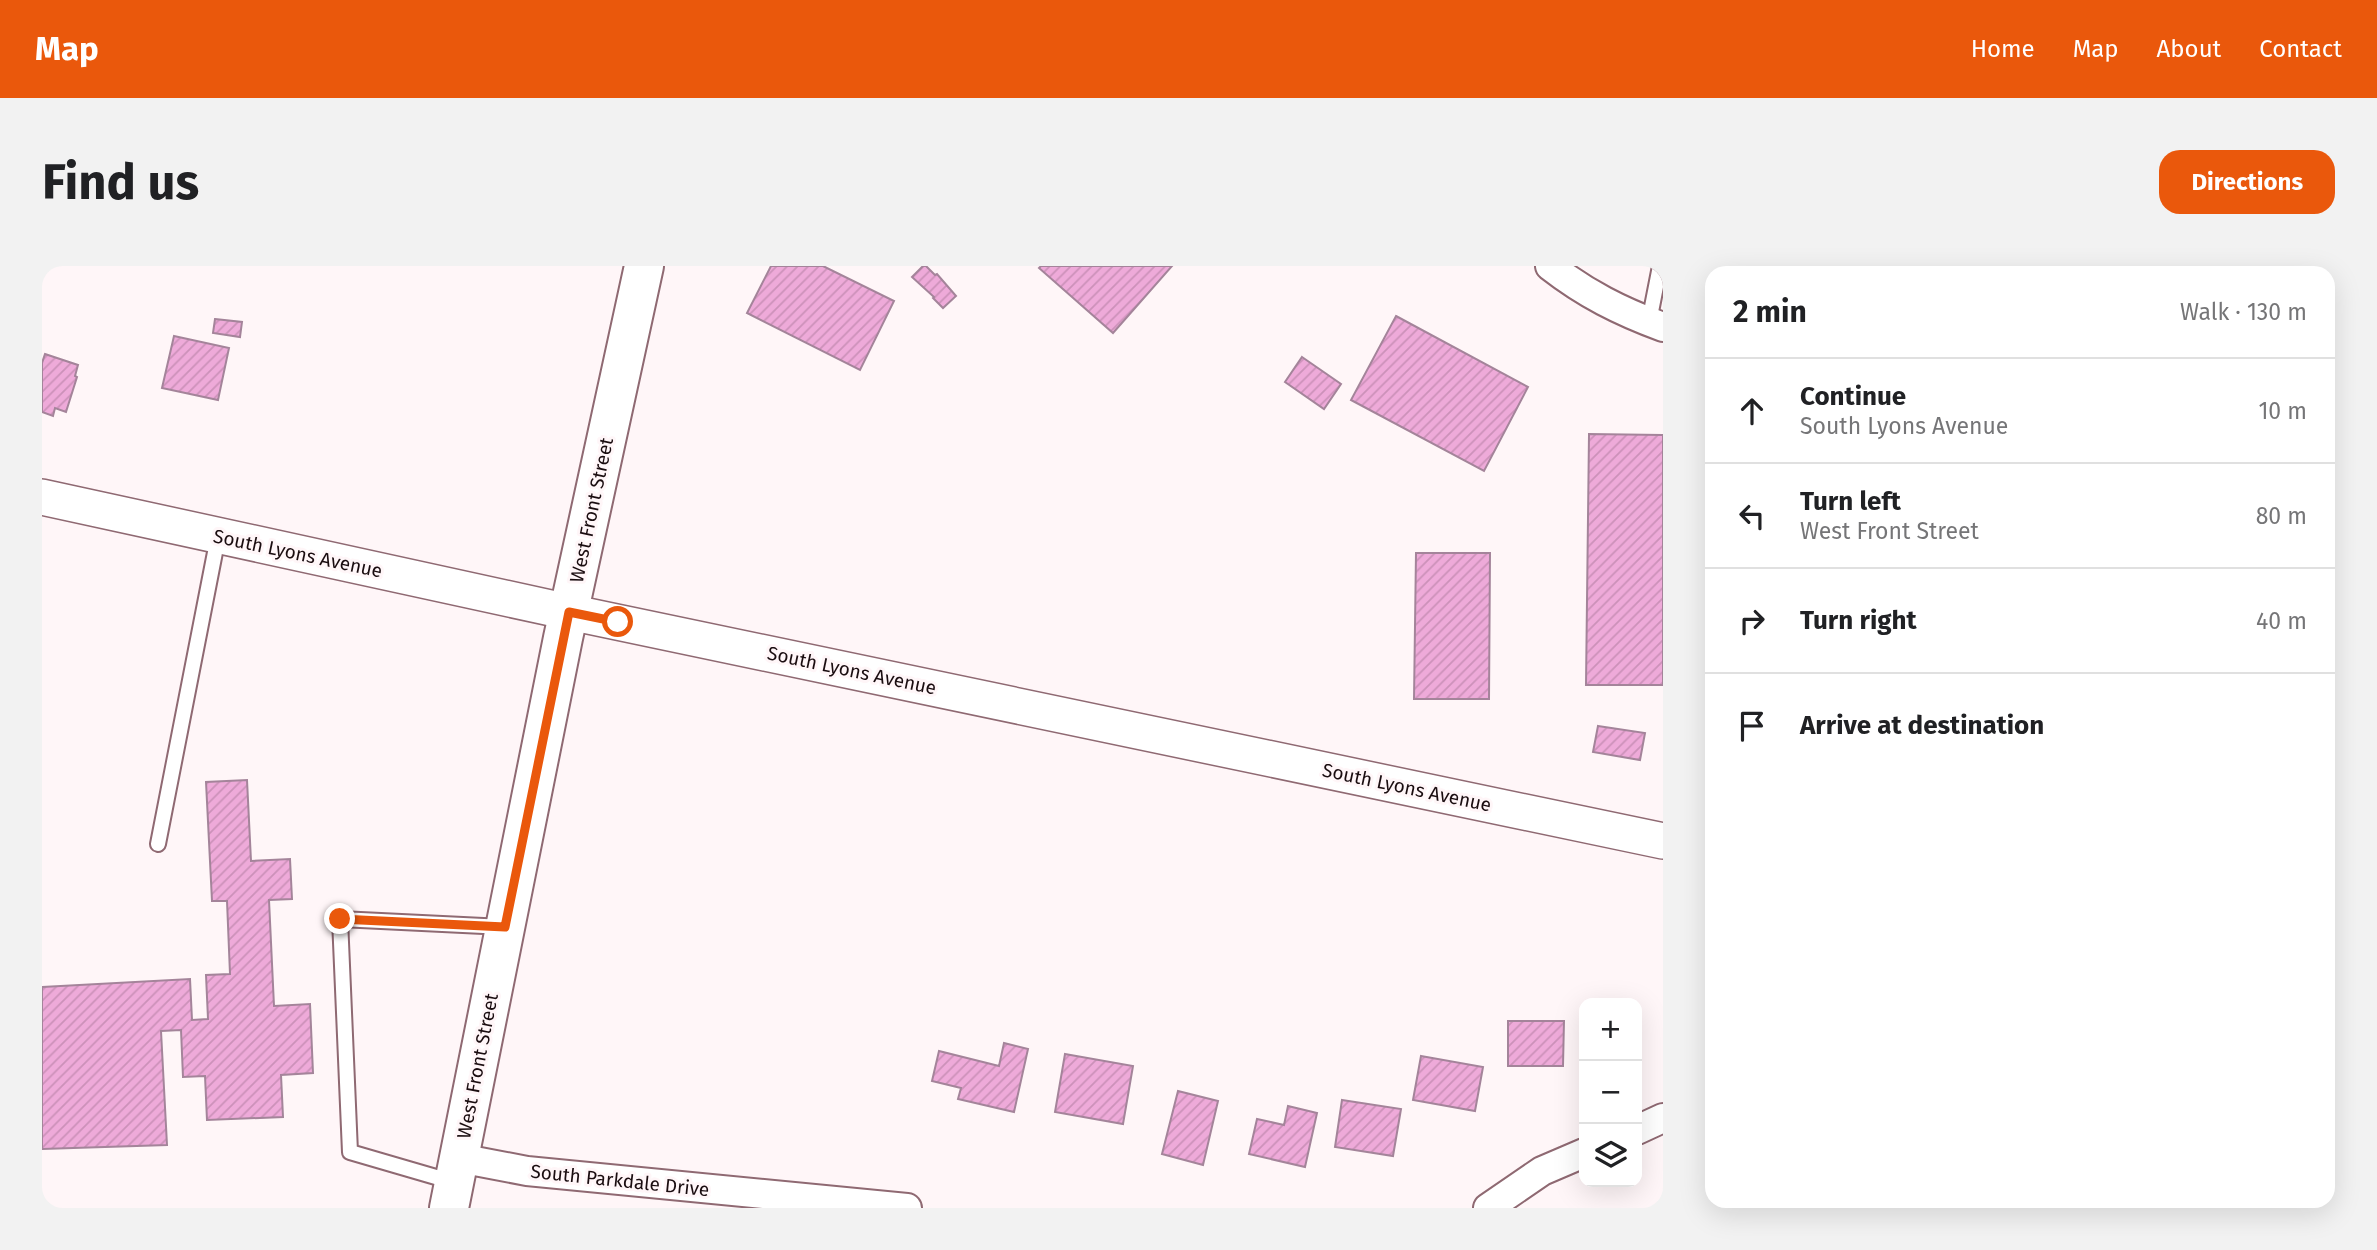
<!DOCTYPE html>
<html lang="en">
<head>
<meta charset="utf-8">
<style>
	:root { --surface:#fff; --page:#f2f2f2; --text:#202124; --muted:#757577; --line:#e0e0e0; --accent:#ea580c }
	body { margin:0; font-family:"Fira Sans",sans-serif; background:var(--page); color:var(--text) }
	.controls { position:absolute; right:21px; bottom:21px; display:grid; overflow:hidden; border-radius:14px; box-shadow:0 7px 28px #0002 }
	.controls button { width:63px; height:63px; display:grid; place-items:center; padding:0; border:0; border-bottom:2px solid var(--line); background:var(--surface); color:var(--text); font:35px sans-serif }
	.stop { position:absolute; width:21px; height:21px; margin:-16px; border:5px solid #ea580c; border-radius:50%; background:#fff }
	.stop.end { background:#ea580c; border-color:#fff; box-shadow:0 2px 7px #0008 }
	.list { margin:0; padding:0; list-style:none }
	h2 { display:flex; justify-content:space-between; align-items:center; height:91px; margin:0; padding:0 28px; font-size:30px }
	h2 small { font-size:23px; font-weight:400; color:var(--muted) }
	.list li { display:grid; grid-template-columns:46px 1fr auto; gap:21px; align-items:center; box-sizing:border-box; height:105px; padding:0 28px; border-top:2px solid var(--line) }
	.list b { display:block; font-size:26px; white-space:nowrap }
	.list p { margin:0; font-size:23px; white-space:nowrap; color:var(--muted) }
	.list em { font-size:23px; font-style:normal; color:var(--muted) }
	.icon { flex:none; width:38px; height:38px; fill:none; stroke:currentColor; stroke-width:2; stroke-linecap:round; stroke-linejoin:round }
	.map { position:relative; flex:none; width:1621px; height:942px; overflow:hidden; border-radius:21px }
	header { display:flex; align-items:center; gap:42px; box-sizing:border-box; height:98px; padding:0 35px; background:var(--accent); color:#fff }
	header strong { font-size:33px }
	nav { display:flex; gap:38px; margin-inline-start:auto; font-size:24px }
	.intro { display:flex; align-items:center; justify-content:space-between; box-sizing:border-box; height:168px; padding:0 42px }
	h1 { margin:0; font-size:49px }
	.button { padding:18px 32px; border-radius:21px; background:var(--accent); color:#fff; font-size:24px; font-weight:700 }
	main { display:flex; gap:42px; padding:0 42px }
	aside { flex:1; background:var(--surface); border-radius:21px; box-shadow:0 7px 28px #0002 }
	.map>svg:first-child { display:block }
	.building { fill:url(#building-hatch); stroke:#a4849a; stroke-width:2 }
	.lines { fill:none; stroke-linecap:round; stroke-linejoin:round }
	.service-casing { stroke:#8f6972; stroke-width:18 }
	.minor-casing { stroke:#8f6972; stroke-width:32 }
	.tertiary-casing { stroke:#8f6972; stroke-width:38 }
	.primary-casing { stroke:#8f6972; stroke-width:42 }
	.service { stroke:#fff; stroke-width:14 }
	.minor { stroke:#fff; stroke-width:28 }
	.tertiary { stroke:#fff; stroke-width:35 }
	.primary { stroke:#fff; stroke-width:38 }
	.route { stroke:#ea580c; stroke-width:9 }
	.labels { text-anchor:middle; stroke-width:6; stroke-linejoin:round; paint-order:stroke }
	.street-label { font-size:19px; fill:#1a0d10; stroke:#fff6f8 }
</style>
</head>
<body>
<header>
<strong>Map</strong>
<nav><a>Home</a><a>Map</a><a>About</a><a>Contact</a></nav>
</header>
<div class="intro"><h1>Find us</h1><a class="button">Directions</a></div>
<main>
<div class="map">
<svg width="1621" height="942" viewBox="0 0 1621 942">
	<defs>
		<pattern id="building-hatch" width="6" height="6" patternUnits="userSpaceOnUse" patternTransform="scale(1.75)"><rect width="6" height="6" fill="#eeaad9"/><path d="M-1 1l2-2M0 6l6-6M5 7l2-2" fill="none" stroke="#cc91b9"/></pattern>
	</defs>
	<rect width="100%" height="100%" fill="#fff6f8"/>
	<g class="building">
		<path d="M 729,0 L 781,0 L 852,35 L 818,104 L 705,47 Z"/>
		<path d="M 881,0 L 884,0 L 893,9 L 895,8 L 914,30 L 901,42 L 891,32 L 892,31 L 870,11 Z"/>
		<path d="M 999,0 L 1130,0 L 1071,67 L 997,2 Z"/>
		<path d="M 1354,50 L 1486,121 L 1442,205 L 1309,134 Z"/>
		<path d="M 173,53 L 200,56 L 198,71 L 171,67 Z"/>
		<path d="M 132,70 L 187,82 L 176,134 L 120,122 Z"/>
		<path d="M 3,88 L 36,99 L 33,110 L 35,111 L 24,146 L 13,142 L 11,150 L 0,146 L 0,97 Z"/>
		<path d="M 1260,91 L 1299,118 L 1282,143 L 1243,116 Z"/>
		<path d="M 1547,168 L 1621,169 L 1621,419 L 1544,419 Z"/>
		<path d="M 1374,287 L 1448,287 L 1447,433 L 1372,433 Z"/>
		<path d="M 1556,460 L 1603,467 L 1598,494 L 1551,486 Z"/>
		<path d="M 205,514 L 209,595 L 248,593 L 250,633 L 227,634 L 232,740 L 268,738 L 271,807 L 239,809 L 241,851 L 165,854 L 163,810 L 141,811 L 139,764 L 119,765 L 125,879 L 0,883 L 0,721 L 148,713 L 150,754 L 166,753 L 164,709 L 188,708 L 185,635 L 170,635 L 164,516 Z"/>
		<path d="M 1466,755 L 1522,755 L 1521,800 L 1466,800 Z"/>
		<path d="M 962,777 L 986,783 L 972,846 L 916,833 L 919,822 L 890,815 L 897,785 L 957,800 Z"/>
		<path d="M 1023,788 L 1091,800 L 1081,858 L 1013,846 Z"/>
		<path d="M 1379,790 L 1441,801 L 1433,845 L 1371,834 Z"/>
		<path d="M 1136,825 L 1176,835 L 1161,899 L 1120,888 Z"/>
		<path d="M 1300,834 L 1359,843 L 1351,890 L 1293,881 Z"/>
		<path d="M 1246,840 L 1275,847 L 1263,901 L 1207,888 L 1215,853 L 1242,859 Z"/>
	</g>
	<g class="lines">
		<g class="service-casing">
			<g id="service">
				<path d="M 1607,56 L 1618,0"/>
				<path d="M 116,578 L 176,271"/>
				<path d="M 411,916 L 308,886 L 298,653 L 462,661"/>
			</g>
		</g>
		<g class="minor-casing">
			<g id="minor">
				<path d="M 1508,0 C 1544,28 1578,45 1621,61"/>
				<path d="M 1595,864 L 1621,852"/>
				<path d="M 417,892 L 485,905 L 865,942"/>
				<path d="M 1446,942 L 1500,905 L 1542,887"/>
			</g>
		</g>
		<g class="tertiary-casing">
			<path id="tertiary" d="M 0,231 L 527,346 L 1621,575"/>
		</g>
		<g class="primary-casing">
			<path id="primary" d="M 407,942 L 521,372 L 602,0"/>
		</g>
		<use href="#service" class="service"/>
		<use href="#minor" class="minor"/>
		<use href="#tertiary" class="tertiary"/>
		<use href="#primary" class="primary"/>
	</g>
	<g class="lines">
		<path class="route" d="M 298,653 L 463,661 L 527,346 L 576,356"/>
	</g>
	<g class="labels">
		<g class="street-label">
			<text transform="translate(549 244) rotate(-78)" y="7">West Front Street</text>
			<text transform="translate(256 287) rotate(12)" y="7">South Lyons Avenue</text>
			<text transform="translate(810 404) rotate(12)" y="7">South Lyons Avenue</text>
			<text transform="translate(1365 521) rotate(12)" y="7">South Lyons Avenue</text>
			<text transform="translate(435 800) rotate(-79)" y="7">West Front Street</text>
			<text transform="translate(578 914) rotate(6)" y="7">South Parkdale Drive</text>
		</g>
	</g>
</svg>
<div class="controls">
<button>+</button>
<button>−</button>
<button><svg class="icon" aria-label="layers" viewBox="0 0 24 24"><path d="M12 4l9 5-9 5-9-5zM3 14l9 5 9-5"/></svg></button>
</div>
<div class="stop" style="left:576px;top:356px"></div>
<div class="stop end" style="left:298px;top:653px"></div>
</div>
<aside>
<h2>2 min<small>Walk · 130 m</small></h2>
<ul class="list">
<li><svg class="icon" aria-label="ahead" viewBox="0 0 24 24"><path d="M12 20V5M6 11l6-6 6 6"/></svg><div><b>Continue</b><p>South Lyons Avenue</p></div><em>10 m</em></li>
<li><svg class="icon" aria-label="left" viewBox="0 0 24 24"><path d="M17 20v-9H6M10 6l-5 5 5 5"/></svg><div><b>Turn left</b><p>West Front Street</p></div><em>80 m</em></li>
<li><svg class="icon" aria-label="right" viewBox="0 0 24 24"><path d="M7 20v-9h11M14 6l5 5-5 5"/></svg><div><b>Turn right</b></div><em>40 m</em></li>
<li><svg class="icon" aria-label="arrive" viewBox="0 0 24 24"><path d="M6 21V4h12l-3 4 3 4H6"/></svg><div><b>Arrive at destination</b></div></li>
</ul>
</aside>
</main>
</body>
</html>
